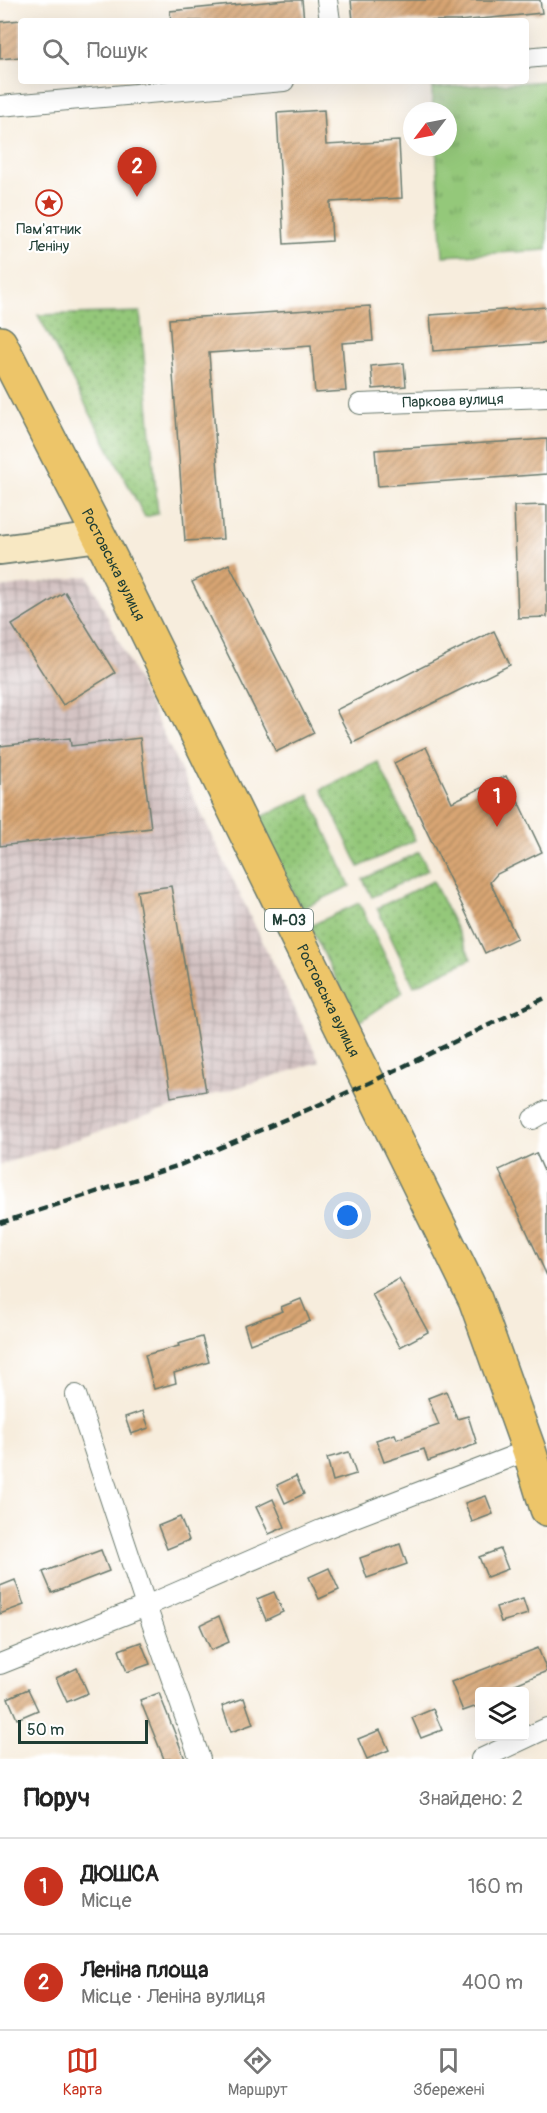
<!DOCTYPE html>
<html lang="uk">
<head>
<meta charset="utf-8">
<style>
	:root { --surface:#fff; --page:#f6f6f6; --text:#222; --muted:#767676; --line:#e0e0e0; --accent:#c8321e }
	body { margin:0; font-family:Pangolin,sans-serif; background:var(--page); color:var(--text) }
	.controls { position:absolute; right:18px; bottom:18px; display:grid; overflow:hidden; border-radius:6px; box-shadow:0 6px 24px #0002 }
	.controls button { width:54px; height:54px; display:grid; place-items:center; padding:0; border:0; border-bottom:2px solid var(--line); background:var(--surface); color:var(--text); font:30px sans-serif }
	.compass { position:absolute; left:403px; top:102px; width:54px; height:54px; border-radius:50%; background:var(--surface); box-shadow:0 6px 24px #0002; rotate:238deg }
	.scale { position:absolute; left:18px; bottom:15px; width:130px; box-sizing:border-box; padding-left:6px; border:3px solid #1f3d34; border-top:0; font-size:16px; line-height:21px; white-space:nowrap; color:#1f3d34; -webkit-text-stroke:4px #fff; paint-order:stroke }
	.you { position:absolute; left:348px; top:1216px; width:21px; height:21px; margin:-15px; border:4px solid #fff; border-radius:50%; background:#1a73e8; box-shadow:0 0 0 9px #1a73e833 }
	.badge { display:grid; place-items:center; width:39px; height:39px; border-radius:50%; background:var(--accent); color:#fff; font-size:20px; font-weight:700 }
	.pin { position:absolute; translate:-50% -50px; filter:drop-shadow(0 2px 3px #0008) }
	.pin::after { content:''; position:absolute; top:32px; width:21px; height:18px; background:inherit; clip-path:polygon(0 0,100% 0,50% 100%) }
	.list { margin:0; padding:0; list-style:none }
	h2 { display:flex; justify-content:space-between; align-items:center; height:78px; margin:0; padding:0 24px; font-size:26px }
	h2 small { font-size:20px; font-weight:400; color:var(--muted) }
	.list li { display:grid; grid-template-columns:39px 1fr auto; gap:18px; align-items:center; box-sizing:border-box; height:96px; padding:0 24px; border-top:2px solid var(--line) }
	.list b { display:block; font-size:22px; white-space:nowrap }
	.list p { margin:0; font-size:20px; white-space:nowrap; color:var(--muted) }
	.list em { font-size:20px; font-style:normal; color:var(--muted) }
	.icon { flex:none; width:33px; height:33px; fill:none; stroke:currentColor; stroke-width:2; stroke-linecap:round; stroke-linejoin:round }
	.map { position:relative; flex:none; width:547px; height:1759px; overflow:hidden }
	.search { position:absolute; background:var(--surface); box-shadow:0 6px 24px #0002; left:18px; right:18px; top:18px; height:66px; display:flex; align-items:center; gap:15px; box-sizing:border-box; padding:0 21px; border-radius:6px; color:var(--muted); font-size:22px }
	.sheet { height:270px; background:var(--surface) }
	nav { display:flex; justify-content:space-around; align-items:center; box-sizing:border-box; height:84px; border-top:2px solid var(--line); background:var(--surface); font-size:16px; color:var(--muted) }
	nav a { display:grid; justify-items:center; gap:3px }
	nav .on { color:var(--accent) }
	.map>svg:first-child { display:block }
	.industrial { fill:url(#industrial-grid) }
	.grass { fill:url(#grass-dots); stroke:#5a8257; stroke-width:1.5 }
	.park { fill:url(#park-tufts); stroke:#5a8257; stroke-width:1.5 }
	.building { fill:url(#building-hatch) }
	.lines { fill:none; stroke-linecap:round; stroke-linejoin:round }
	.street-casing { stroke:#6b7b6f; stroke-width:22 }
	.secondary-casing { stroke:#6b7b6f; stroke-width:32 }
	.highway-casing { stroke:#6b7b6f; stroke-width:36 }
	.street { stroke:#fff; stroke-width:20 }
	.secondary { stroke:#f8e8c3; stroke-width:28 }
	.highway { stroke:#edc569; stroke-width:33 }
	.rail { stroke:#1f3d34; stroke-width:4.5; stroke-dasharray:9 4.5; stroke-linecap:butt }
	.labels { text-anchor:middle; stroke-width:4.5; stroke-linejoin:round; paint-order:stroke }
	.shield { fill:#fff; stroke:#627771; stroke-width:1.5 }
	.shield-label { font-size:14px; font-weight:bold; fill:#1f3d34 }
	.poi-label { font-size:15px; fill:#1f3d34; stroke:#fff }
	.street-label { font-size:15px; fill:#1f3d34; stroke:#fff }
</style>
</head>
<body>
<div class="map">
<svg width="547" height="1759" viewBox="0 0 547 1759">
	<defs>
		<pattern id="industrial-grid" width="8" height="8" patternUnits="userSpaceOnUse" patternTransform="scale(1.5)"><rect width="8" height="8" fill="#d1bfbf"/><path d="M0 4h8M4 0v8" fill="none" stroke="#a99c9c"/></pattern>
		<pattern id="grass-dots" width="8" height="8" patternUnits="userSpaceOnUse" patternTransform="scale(1.5)"><rect width="8" height="8" fill="#94c87a"/><path d="M2 2h.1M6 6h.1" fill="none" stroke="#78a465" stroke-width="1.8" stroke-linecap="round"/></pattern>
		<pattern id="park-tufts" width="24" height="20" patternUnits="userSpaceOnUse" patternTransform="scale(1.5)"><rect width="24" height="20" fill="#94c87a"/><path d="M3 7l-1-3M5 7V3M7 7l1-3M15 17l-1-3M17 17v-4M19 17l1-3" fill="none" stroke="#78a465"/></pattern>
		<pattern id="building-hatch" width="6" height="6" patternUnits="userSpaceOnUse" patternTransform="scale(1.5)"><rect width="6" height="6" fill="#d8a573"/><path d="M-1 1l2-2M0 6l6-6M5 7l2-2" fill="none" stroke="#af885f"/></pattern>
	</defs>
	<rect width="100%" height="100%" fill="#fff"/>
	<filter id="ink" filterUnits="userSpaceOnUse"><feTurbulence type="fractalNoise" baseFrequency=".0167" numOctaves="2"/><feDisplacementMap in="SourceGraphic" scale="12" xChannelSelector="R" yChannelSelector="G"/><feConvolveMatrix kernelMatrix="1 2 1 2 8 2 1 2 1" color-interpolation-filters="sRGB"/></filter>
	<filter id="wash" filterUnits="userSpaceOnUse"><feTurbulence type="fractalNoise" baseFrequency=".008" numOctaves="4" result="noise"/><feDisplacementMap in="SourceGraphic" scale="24" xChannelSelector="R" yChannelSelector="G"/><feGaussianBlur stdDeviation="1.35" result="paint"/><feColorMatrix in="noise" values="0 0 0 0 0 0 0 0 0 0 0 0 0 0 0 0 0 1.4 0 .05"/><feComposite in="paint" operator="in"/></filter>
	<g filter="url(#wash)">
		<rect width="100%" height="100%" fill="#f7eddd"/>
		<path class="industrial" d="M 88,576 L 320,1062 L 170,1108 L 0,1165 L 0,588 Z"/>
		<g class="grass">
			<path d="M 140,312 L 158,514 L 145,517 L 38,315 Z"/>
			<path d="M 378,762 L 415,840 L 359,867 L 322,789 Z"/>
			<path d="M 309,795 L 350,886 L 301,909 L 257,819 Z"/>
			<path d="M 419,852 L 428,870 L 372,897 L 363,879 Z"/>
			<path d="M 433,881 L 471,959 L 414,986 L 377,908 Z"/>
			<path d="M 359,903 L 403,992 L 358,1023 L 310,926 Z"/>
		</g>
		<path class="park" d="M 547,81 L 547,250 L 443,256 L 436,147 L 448,147 L 448,111 L 433,111 L 432,88 Z"/>
		<g id="blocks">
			<g class="building">
				<path d="M 285,0 L 302,0 L 304,21 L 171,21 L 170,11 Z"/>
				<path d="M 351,0 L 540,0 L 542,13 L 458,21 L 353,21 Z"/>
				<path d="M 21,20 L 21,57 L 0,59 L 0,22 Z"/>
				<path d="M 324,110 L 326,145 L 399,141 L 402,198 L 330,202 L 332,241 L 284,244 L 277,113 Z"/>
				<path d="M 370,306 L 373,341 L 342,343 L 346,391 L 315,393 L 311,346 L 209,353 L 223,539 L 185,541 L 169,319 Z"/>
				<path d="M 547,307 L 547,343 L 433,351 L 430,315 Z"/>
				<path d="M 404,363 L 406,386 L 373,389 L 371,366 Z"/>
				<path d="M 547,439 L 547,474 L 378,486 L 375,450 Z"/>
				<path d="M 547,505 L 547,617 L 518,618 L 514,506 Z"/>
				<path d="M 229,564 L 314,733 L 276,752 L 192,582 Z"/>
				<path d="M 65,592 L 115,673 L 63,705 L 12,625 Z"/>
				<path d="M 494,631 L 510,665 L 353,743 L 336,710 Z"/>
				<path d="M 70,738 L 71,746 L 140,738 L 151,828 L 0,846 L 0,746 Z"/>
				<path d="M 426,747 L 452,802 L 506,776 L 542,852 L 497,874 L 490,882 L 517,938 L 485,953 L 394,763 Z"/>
				<path d="M 171,886 L 206,1091 L 171,1097 L 137,891 Z"/>
				<path d="M 536,1153 L 547,1178 L 547,1276 L 499,1170 Z"/>
				<path d="M 399,1279 L 428,1332 L 400,1347 L 372,1294 Z"/>
				<path d="M 301,1299 L 310,1321 L 250,1344 L 244,1325 L 283,1311 L 281,1307 Z"/>
				<path d="M 202,1337 L 209,1362 L 174,1373 L 176,1383 L 154,1389 L 145,1355 L 179,1346 L 178,1344 Z"/>
				<path d="M 446,1391 L 457,1419 L 468,1416 L 477,1444 L 428,1461 L 424,1449 L 384,1462 L 376,1440 L 395,1434 L 397,1439 L 439,1425 L 428,1398 Z"/>
				<path d="M 143,1411 L 149,1428 L 131,1434 L 125,1417 Z"/>
				<path d="M 349,1452 L 356,1474 L 333,1481 L 327,1458 Z"/>
				<path d="M 296,1476 L 304,1494 L 285,1503 L 277,1485 Z"/>
				<path d="M 486,1496 L 493,1514 L 472,1522 L 465,1503 Z"/>
				<path d="M 273,1499 L 285,1527 L 269,1534 L 256,1507 Z"/>
				<path d="M 180,1517 L 189,1540 L 167,1549 L 158,1526 Z"/>
				<path d="M 400,1544 L 407,1564 L 367,1578 L 360,1558 Z"/>
				<path d="M 500,1549 L 508,1569 L 487,1577 L 479,1557 Z"/>
				<path d="M 101,1550 L 109,1571 L 52,1593 L 43,1572 Z"/>
				<path d="M 329,1568 L 339,1590 L 319,1599 L 309,1577 Z"/>
				<path d="M 15,1580 L 24,1605 L 0,1614 L 0,1586 Z"/>
				<path d="M 274,1592 L 283,1612 L 266,1620 L 257,1599 Z"/>
				<path d="M 523,1599 L 528,1614 L 501,1622 L 496,1607 Z"/>
				<path d="M 219,1616 L 229,1642 L 211,1650 L 200,1625 Z"/>
				<path d="M 141,1642 L 150,1664 L 127,1672 L 119,1650 Z"/>
				<path d="M 538,1648 L 547,1671 L 496,1692 L 480,1692 L 480,1705 L 463,1711 L 451,1682 Z"/>
				<path d="M 77,1668 L 88,1693 L 67,1702 L 56,1678 Z"/>
				<path d="M 28,1689 L 38,1710 L 17,1719 L 8,1698 Z"/>
				<path d="M 159,1693 L 174,1731 L 185,1759 L 164,1759 L 140,1700 Z"/>
				<path d="M 244,1698 L 253,1724 L 231,1732 L 222,1706 Z"/>
				<path d="M 433,1709 L 442,1730 L 421,1738 L 412,1718 Z"/>
				<path d="M 380,1730 L 389,1750 L 367,1759 L 358,1739 Z"/>
			</g>
		</g>
	</g>
	<g filter="url(#ink)">
		<use href="#blocks" fill-opacity="0" stroke="#6b7b6f" stroke-width="1.5"/>
		<g class="lines">
			<g class="street-casing">
				<g id="street">
					<path d="M 327,0 L 330,21"/>
					<path d="M 526,58 L 547,56"/>
					<path d="M 0,106 L 284,81"/>
					<path id="s1" d="M 360,404 L 547,397"/>
					<path d="M 533,1119 L 547,1111"/>
					<path d="M 76,1395 L 146,1606 L 200,1759"/>
					<path d="M 0,1664 L 146,1606 L 321,1530 L 529,1450"/>
					<path d="M 481,1759 L 547,1728"/>
				</g>
			</g>
			<g class="secondary-casing">
				<path id="secondary" d="M 0,550 L 99,537"/>
			</g>
			<g class="highway-casing">
				<g id="highway">
					<path id="s2" d="M 0,343 L 111,559 L 475,1299 L 529,1450 L 547,1509"/>
				</g>
			</g>
			<use href="#street" class="street"/>
			<use href="#secondary" class="secondary"/>
			<use href="#highway" class="highway"/>
			<path class="rail" d="M 0,1223 L 180,1165 L 369,1083 L 547,997"/>
		</g>
	</g>
	<defs>
		<g id="sight-ring" transform="scale(1.35)"><circle r="9.5" fill="#fff" stroke="#c8321e" stroke-width="1.5"/><path d="M0-6L1.8-2.2L6-1.7L2.9 1.2L3.7 5.4L0 3.3L-3.7 5.4L-2.9 1.2L-6-1.7L-1.8-2.2Z" fill="#c8321e"/></g>
	</defs>
	<g fill-rule="evenodd">
		<use href="#sight-ring" x="49" y="203"/>
	</g>
	<g class="labels">
		<rect class="shield" x="265" y="909" width="48" height="22" rx="4.5"/>
		<g class="shield-label">
			<text x="289" y="925">М-03</text>
		</g>
		<g class="poi-label">
			<text x="49" y="234">Пам'ятник<tspan x="49" dy="17">Леніну</tspan></text>
		</g>
		<g class="street-label">
			<text dy="5" stroke="none"><textPath href="#s1" startOffset="93">Паркова вулиця</textPath></text>
			<text dy="5" stroke="none"><textPath href="#s2" startOffset="249">Ростовська вулиця</textPath></text>
			<text dy="5" stroke="none"><textPath href="#s2" startOffset="735">Ростовська вулиця</textPath></text>
		</g>
	</g>
</svg>
<div class="controls">
<button><svg class="icon" aria-label="layers" viewBox="0 0 24 24"><path d="M12 4l9 5-9 5-9-5zM3 14l9 5 9-5"/></svg></button>
</div>
<svg class="compass" viewBox="-18 -18 36 36"><path d="M0-13l5 13h-10z" fill="#e53935"/><path d="M0 13l5-13h-10z" fill="#767676"/></svg>
<div class="scale">50 m</div>
<div class="you"></div>
<div class="pin badge" style="left:497px;top:827px">1</div>
<div class="pin badge" style="left:137px;top:197px">2</div>
<div class="search"><svg class="icon" aria-label="search" viewBox="0 0 24 24"><circle cx="10" cy="10" r="6"/><path d="M15 15l6 6"/></svg>Пошук</div>
</div>
<section class="sheet">
<h2>Поруч<small>Знайдено: 2</small></h2>
<ul class="list">
<li><span class="badge">1</span><div><b>ДЮШСА</b><p>Місце</p></div><em>160 m</em></li>
<li><span class="badge">2</span><div><b>Леніна площа</b><p>Місце · Леніна вулиця</p></div><em>400 m</em></li>
</ul>
</section>
<nav>
<a class="on"><svg class="icon" aria-label="map" viewBox="0 0 24 24"><path d="M3 6l6-2 6 2 6-2v14l-6 2-6-2-6 2zM9 4v14M15 6v14"/></svg>Карта</a>
<a><svg class="icon" aria-label="directions" viewBox="0 0 24 24"><path d="M12 3l9 9-9 9-9-9zM9 14v-3h6M13 9l2 2-2 2"/></svg>Маршрут</a>
<a><svg class="icon" aria-label="saved" viewBox="0 0 24 24"><path d="M7 4h10v16l-5-4-5 4z"/></svg>Збережені</a>
</nav>
</body>
</html>
